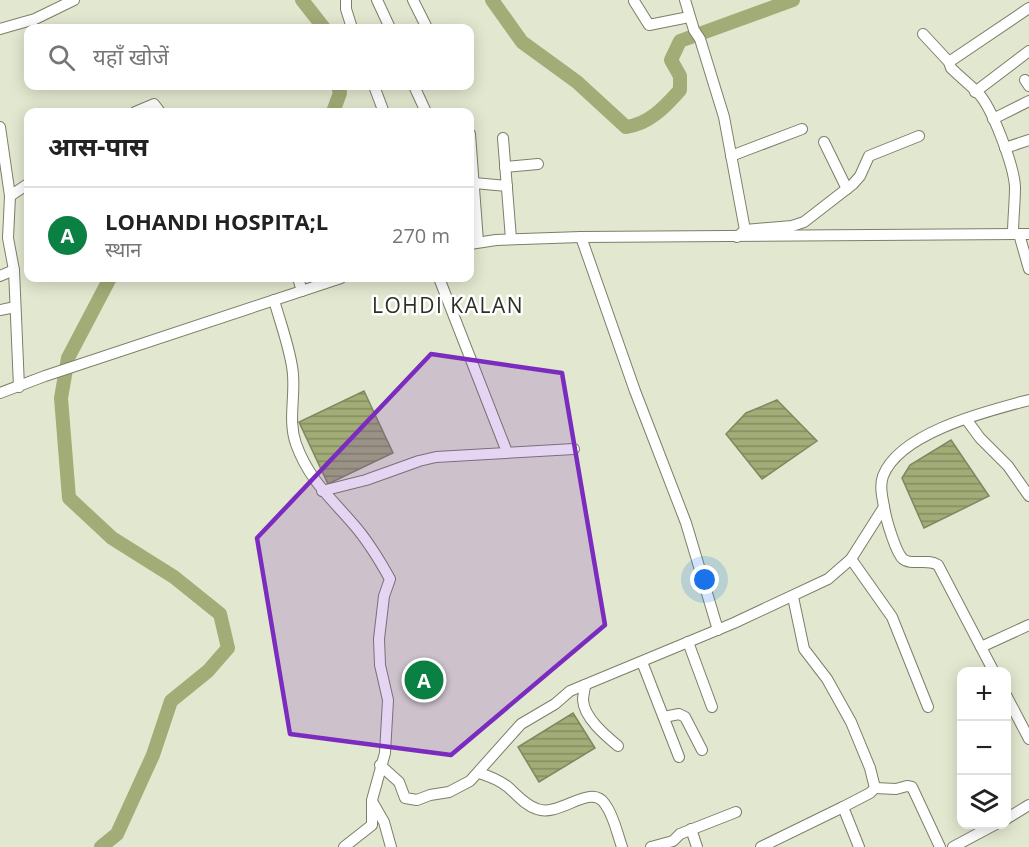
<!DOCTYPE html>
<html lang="hi">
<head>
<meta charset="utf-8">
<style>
	:root { --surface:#fff; --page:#f2f2f2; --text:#222; --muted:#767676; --line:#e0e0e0; --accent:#0b8043 }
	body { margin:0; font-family:"Open Sans","Noto Sans Devanagari",sans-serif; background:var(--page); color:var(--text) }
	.controls { position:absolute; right:18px; bottom:18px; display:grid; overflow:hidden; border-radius:12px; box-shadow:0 3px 15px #0003 }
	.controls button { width:54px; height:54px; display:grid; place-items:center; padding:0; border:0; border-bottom:2px solid var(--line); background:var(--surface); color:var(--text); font:30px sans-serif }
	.you { position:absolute; left:705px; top:580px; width:21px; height:21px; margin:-15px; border:4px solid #fff; border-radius:50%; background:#1a73e8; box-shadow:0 0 0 9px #1a73e833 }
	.badge { display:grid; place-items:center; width:39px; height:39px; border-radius:50%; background:var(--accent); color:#fff; font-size:20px; font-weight:700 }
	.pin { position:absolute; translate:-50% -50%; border:3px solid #fff; box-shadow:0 2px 6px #0006 }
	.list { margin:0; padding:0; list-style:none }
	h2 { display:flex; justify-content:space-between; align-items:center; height:78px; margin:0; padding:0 24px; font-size:26px }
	h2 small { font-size:20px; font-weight:400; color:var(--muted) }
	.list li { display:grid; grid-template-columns:39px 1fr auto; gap:18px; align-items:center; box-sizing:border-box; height:96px; padding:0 24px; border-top:2px solid var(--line) }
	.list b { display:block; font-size:22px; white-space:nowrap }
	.list p { margin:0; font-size:20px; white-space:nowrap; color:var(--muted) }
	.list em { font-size:20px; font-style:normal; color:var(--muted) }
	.icon { flex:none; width:33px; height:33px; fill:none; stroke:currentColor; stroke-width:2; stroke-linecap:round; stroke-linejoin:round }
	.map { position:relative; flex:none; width:1029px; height:847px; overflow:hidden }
	.search { position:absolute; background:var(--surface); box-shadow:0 3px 15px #0003; left:24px; top:24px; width:450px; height:66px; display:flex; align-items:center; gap:15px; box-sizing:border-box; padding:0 21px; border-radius:12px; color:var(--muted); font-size:22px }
	.panel { position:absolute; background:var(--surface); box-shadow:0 3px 15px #0003; left:24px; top:108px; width:450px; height:174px; border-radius:12px }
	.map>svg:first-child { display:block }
	.water { fill:url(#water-rules); stroke:#7f875f; stroke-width:1.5 }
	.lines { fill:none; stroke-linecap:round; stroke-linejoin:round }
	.river { stroke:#a2ac77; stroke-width:14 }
	.minor-casing { stroke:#7b7f69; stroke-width:12 }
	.minor { stroke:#fff; stroke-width:10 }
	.marked { fill:#7b2cbf; fill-opacity:0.2; stroke:#7b2cbf; stroke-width:4.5; stroke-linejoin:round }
	.labels { text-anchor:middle; stroke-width:5; stroke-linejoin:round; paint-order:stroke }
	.quarter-label { font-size:21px; letter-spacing:1.5px; fill:#2e3026; stroke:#fff }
</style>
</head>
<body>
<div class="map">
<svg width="1029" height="847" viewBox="0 0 1029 847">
	<defs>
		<pattern id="water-rules" width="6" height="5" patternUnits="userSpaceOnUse" patternTransform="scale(1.5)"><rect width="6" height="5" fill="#a2ac77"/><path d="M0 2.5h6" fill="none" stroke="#848c61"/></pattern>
	</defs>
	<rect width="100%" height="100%" fill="#e2e8cf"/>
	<g class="water">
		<path d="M 364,391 L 393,453 L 328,484 L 299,422 Z"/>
		<path d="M 777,400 L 817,441 L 762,479 L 726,434 L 746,413 Z"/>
		<path d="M 951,440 L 989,496 L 924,528 L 902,478 L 910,465 Z"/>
		<path d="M 573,713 L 595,748 L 539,782 L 518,747 Z"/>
	</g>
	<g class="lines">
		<g class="river">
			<path d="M 302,0 L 324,28"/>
			<path d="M 492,0 L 522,42 L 577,82 L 626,127 C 649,124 665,107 680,90 L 680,76 L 671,60 L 680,41 L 793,0"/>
			<path d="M 333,112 L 340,93 L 338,86"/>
			<path d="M 101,847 L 117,834 L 153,755 L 171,701 L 208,671 L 228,648 L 220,614 L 174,577 L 112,538 L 69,498 L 61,398 L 68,358 L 110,278"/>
		</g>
		<g class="minor-casing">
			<g id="minor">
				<path d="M 346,0 L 346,9 L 352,28"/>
				<path d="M 377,0 L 390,28"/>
				<path d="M 413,0 L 427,28"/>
				<path d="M 685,0 L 694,30 L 700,39 L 724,117 L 745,230 L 737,237"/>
				<path d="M 634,1 L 649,25 L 689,17"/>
				<path d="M 0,29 L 35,19 L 74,0"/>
				<path d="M 923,34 L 949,62 L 951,68 C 959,76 969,84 978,93 C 992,107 1014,166 1015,187 C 1015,202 1013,219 1013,234"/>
				<path d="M 949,62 L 1029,8"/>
				<path d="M 1025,80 L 1029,86"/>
				<path d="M 374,86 L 383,110"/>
				<path d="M 414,86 L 426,112"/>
				<path d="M 975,92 L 1029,51"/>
				<path d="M 135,112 L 154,104 L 160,112"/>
				<path d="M 993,119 L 1029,101"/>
				<path d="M 0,127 L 10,196 L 8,238 L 14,270 L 19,387"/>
				<path d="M 470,134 L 478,242"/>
				<path d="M 503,138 L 511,239"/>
				<path d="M 824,142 L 847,189"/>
				<path d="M 1005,148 L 1029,140"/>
				<path d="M 731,156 L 802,129"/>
				<path d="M 505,167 L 538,164"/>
				<path d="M 474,183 L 507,186"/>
				<path d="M 10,196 L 28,184"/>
				<path d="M 745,230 L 792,226 L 804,222 L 853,184 L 860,176 L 869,156 L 919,136"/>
				<path d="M 1019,234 L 1029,269"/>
				<path d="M 581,237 L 635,391 L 686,523 L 718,630"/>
				<path d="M 470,244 L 496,240 L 581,237 L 1029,234"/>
				<path d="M 0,276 L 14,270"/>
				<path d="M 298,278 L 302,291"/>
				<path d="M 439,278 L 507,452"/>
				<path d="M 274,300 C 280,322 292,354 293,375 C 295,399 288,421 296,444 C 309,480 331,498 354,525 C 368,541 380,561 390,579 L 384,596 L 379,639 L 380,665 L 388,700 L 385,753 L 372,800 L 372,825 L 344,847"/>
				<path d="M 0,310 L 15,307"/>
				<path d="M 0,393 L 45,376 L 341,278"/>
				<path d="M 966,419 L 980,438 L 1008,466 L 1029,496"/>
				<path d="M 322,491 L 366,480 L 419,461 L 436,457 L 574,449"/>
				<path d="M 851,559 L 892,617 L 928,707"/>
				<path d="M 688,642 L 712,707"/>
				<path d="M 981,647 L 1029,625"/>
				<path d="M 642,662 L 679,757"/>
				<path d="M 994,672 L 938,565 C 927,558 911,566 903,559 C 896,553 887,522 885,512 C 883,500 879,487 883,476 C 900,432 988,411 1029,400"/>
				<path d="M 585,685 C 585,689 583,695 583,700 C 584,718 606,736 618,746"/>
				<path d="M 1006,695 L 1029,739"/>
				<path d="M 664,717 L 679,714 L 685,717 L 702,750"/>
				<path d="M 380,765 L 399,782 L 405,798 L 417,800 L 430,795 L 449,792 L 470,781 L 521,724 L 555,704 L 570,691 L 734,623 L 828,579 L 851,559 L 884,507"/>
				<path d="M 479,773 C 489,776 499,780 508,787 C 517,795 525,805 537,809 C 559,818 591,782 605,804 C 614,816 617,833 622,847"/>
				<path d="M 875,788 L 896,789 L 907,786 L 912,787 L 940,847"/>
				<path d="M 373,803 L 384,822 L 391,847"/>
				<path d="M 843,807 L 859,847"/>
				<path d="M 1006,819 L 1029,805"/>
				<path d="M 691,829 L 697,847"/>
				<path d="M 651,847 L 673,841 L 680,834 L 736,812"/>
				<path d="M 761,847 L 843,807 L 870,793 L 875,788 L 870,768 L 851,722 L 827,679 L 804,649 L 793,597"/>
				<path d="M 953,847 L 996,824"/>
			</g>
		</g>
		<use href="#minor" class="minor"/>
	</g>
	<path class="marked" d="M 431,354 L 562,373 L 605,625 L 451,755 L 290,734 L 257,538 Z"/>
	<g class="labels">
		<g class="quarter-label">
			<text x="448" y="313">LOHDI KALAN</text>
		</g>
	</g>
</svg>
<div class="controls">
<button>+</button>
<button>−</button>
<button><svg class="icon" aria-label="layers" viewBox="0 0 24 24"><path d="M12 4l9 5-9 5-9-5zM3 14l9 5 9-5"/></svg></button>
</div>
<div class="you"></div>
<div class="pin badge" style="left:424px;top:680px">A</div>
<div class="search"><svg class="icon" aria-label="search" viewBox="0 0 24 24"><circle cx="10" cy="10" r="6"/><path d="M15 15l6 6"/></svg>यहाँ खोजें</div>
<section class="panel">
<h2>आस-पास<small></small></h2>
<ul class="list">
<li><span class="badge">A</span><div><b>LOHANDI HOSPITA;L</b><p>स्थान</p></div><em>270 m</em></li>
</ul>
</section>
</div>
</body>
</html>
